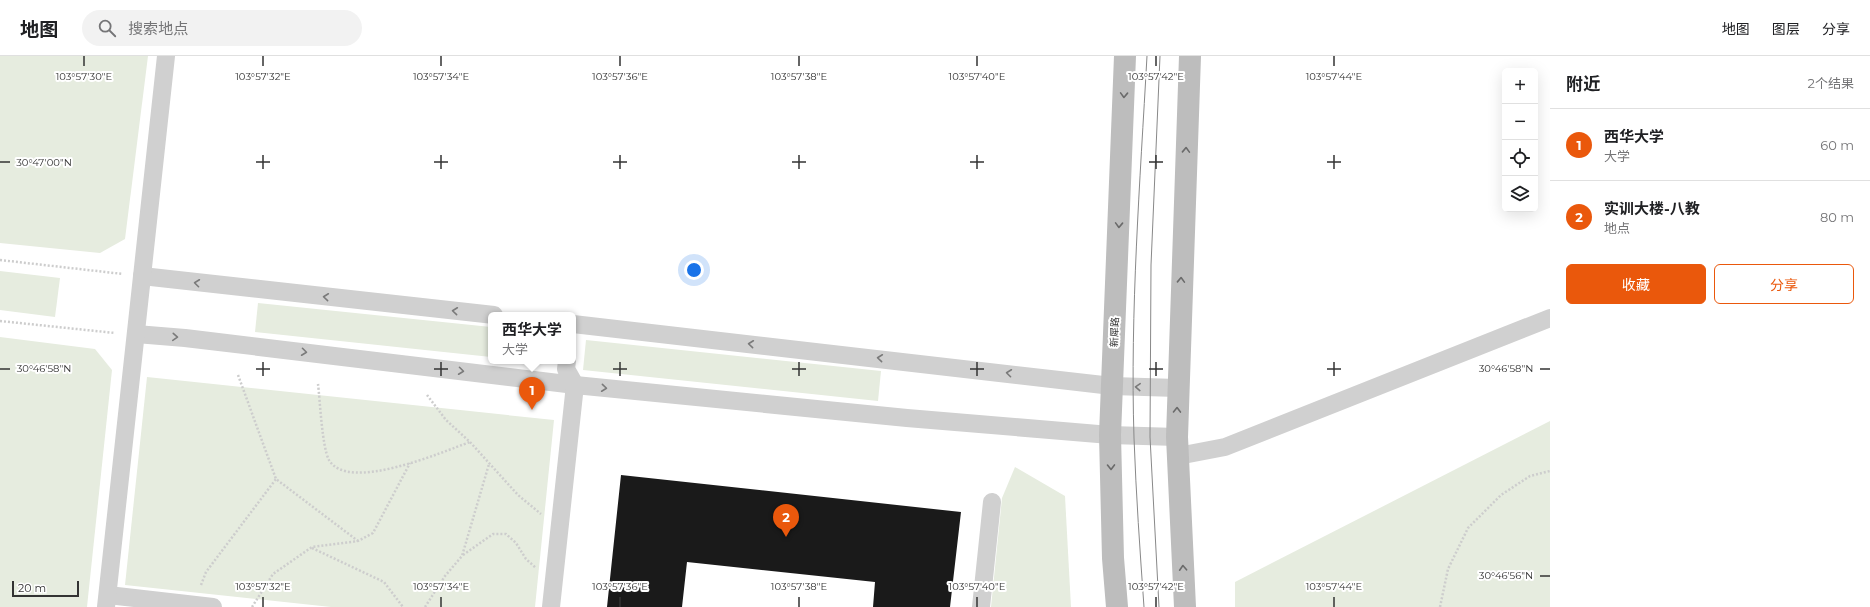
<!DOCTYPE html>
<html lang="zh">
<head>
<meta charset="utf-8">
<style>
	:root { --surface:#fff; --page:#f2f2f2; --text:#202124; --muted:#757577; --line:#e0e0e0; --accent:#ea580c }
	body { margin:0; font-family:Montserrat,"Noto Sans SC",sans-serif; background:var(--page); color:var(--text) }
	.controls { position:absolute; right:12px; top:12px; display:grid; overflow:hidden; border-radius:6px; box-shadow:0 4px 16px #0002 }
	.controls button { width:36px; height:36px; display:grid; place-items:center; padding:0; border:0; border-bottom:1px solid var(--line); background:var(--surface); color:var(--text); font:20px sans-serif }
	.scale { position:absolute; left:12px; bottom:10px; width:67px; box-sizing:border-box; padding-left:4px; border:2px solid #333; border-top:0; font-size:11px; line-height:14px; white-space:nowrap; color:#333; -webkit-text-stroke:3px #fff; paint-order:stroke }
	.you { position:absolute; left:694px; top:214px; width:14px; height:14px; margin:-10px; border:3px solid #fff; border-radius:50%; background:#1a73e8; box-shadow:0 0 0 6px #1a73e833 }
	.badge { display:grid; place-items:center; width:26px; height:26px; border-radius:50%; background:var(--accent); color:#fff; font-size:13px; font-weight:700 }
	.pin { position:absolute; translate:-50% -33px; filter:drop-shadow(0 1px 2px #0008) }
	.pin::after { content:''; position:absolute; top:21px; width:14px; height:12px; background:inherit; clip-path:polygon(0 0,100% 0,50% 100%) }
	.popup { position:absolute; left:488px; top:256px; width:88px; height:52px; box-sizing:border-box; display:grid; place-content:center; border-radius:6px; background:var(--surface); filter:drop-shadow(0 1px 3px #0005); font-size:13px; white-space:nowrap; color:var(--muted) }
	.popup b { font-size:15px; color:var(--text) }
	.popup::after { content:''; position:absolute; left:50%; top:100%; margin-left:-8px; border:8px solid transparent; border-top-color:var(--surface) }
	.list { margin:0; padding:0; list-style:none }
	h2 { display:flex; justify-content:space-between; align-items:center; height:52px; margin:0; padding:0 16px; font-size:17px }
	h2 small { font-size:13px; font-weight:400; color:var(--muted) }
	.list li { display:grid; grid-template-columns:26px 1fr auto; gap:12px; align-items:center; box-sizing:border-box; height:72px; padding:0 16px; border-top:1px solid var(--line) }
	.list b { display:block; font-size:15px; white-space:nowrap }
	.list p { margin:0; font-size:13px; white-space:nowrap; color:var(--muted) }
	.list em { font-size:13px; font-style:normal; color:var(--muted) }
	.actions { display:flex; gap:8px; padding:12px 16px }
	.actions a { flex:1; padding:9px 0; border:1px solid var(--accent); border-radius:6px; text-align:center; font-size:14px; color:var(--accent) }
	.actions .main { background:var(--accent); color:#fff }
	.icon { flex:none; width:22px; height:22px; fill:none; stroke:currentColor; stroke-width:2; stroke-linecap:round; stroke-linejoin:round }
	.map { position:relative; flex:none; width:1550px; height:551px; overflow:hidden }
	header { display:flex; align-items:center; gap:24px; box-sizing:border-box; height:56px; padding:0 20px; background:var(--surface); border-bottom:1px solid var(--line) }
	header strong { font-size:19px }
	nav { display:flex; gap:22px; margin-inline-start:auto; font-size:14px }
	.search { width:280px; height:36px; background:var(--page); display:flex; align-items:center; gap:10px; box-sizing:border-box; padding:0 14px; border-radius:22px; color:var(--muted); font-size:15px }
	main { display:flex }
	aside { flex:1; background:var(--surface) }
	.map>svg:first-child { display:block }
	.green { fill:#e6ecdf }
	.building { fill:#1a1a1a }
	.lines { fill:none; stroke-linecap:round; stroke-linejoin:round }
	.path { stroke:#cdcdcd; stroke-width:2.5; stroke-dasharray:2 2; stroke-linecap:butt }
	.minor { stroke:#d0d0d0; stroke-width:18 }
	.secondary { stroke:#bdbdbd; stroke-width:22 }
	.tram { stroke:#888; stroke-width:1 }
	.oneway { stroke:#6a6a6a }
	.oneway2 { stroke:#7a7a7a }
	.ticks { fill:none; stroke:#333; stroke-width:1.5 }
	.labels { text-anchor:middle; stroke-width:4; stroke-linejoin:round; paint-order:stroke }
	.street-label { font-size:10px; fill:#333; stroke:#fff }
	.ticks-label { font-size:10px; text-anchor:middle; fill:#333; stroke:#fff; stroke-width:4; stroke-linejoin:round; paint-order:stroke }
</style>
</head>
<body>
<header>
<strong>地图</strong>
<div class="search"><svg class="icon" aria-label="search" viewBox="0 0 24 24"><circle cx="10" cy="10" r="6"/><path d="M15 15l6 6"/></svg>搜索地点</div>
<nav><a>地图</a><a>图层</a><a>分享</a></nav>
</header>
<main>
<div class="map">
<svg width="1550" height="551" viewBox="0 0 1550 551">
	<rect width="100%" height="100%" fill="#fff"/>
	<g class="green">
		<path d="M 0,0 L 148,0 L 125,183 L 100,197 L 0,187 Z"/>
		<path d="M 0,215 L 60,222 L 55,261 L 0,254 Z"/>
		<path d="M 258,247 L 491,271 L 491,301 L 255,276 Z"/>
		<path d="M 0,281 L 95,293 L 112,314 L 87,551 L 0,551 Z"/>
		<path d="M 586,284 L 881,315 L 878,345 L 583,314 Z"/>
		<path d="M 147,321 L 554,364 L 535,551 L 331,551 L 125,529 Z"/>
		<path d="M 1550,365 L 1550,551 L 1235,551 L 1235,526 Z"/>
		<path d="M 1015,411 L 1065,440 L 1071,551 L 991,551 L 1002,442 Z"/>
	</g>
	<path class="building" d="M 621,419 L 961,456 L 950,551 L 873,551 L 875,526 L 687,506 L 682,551 L 607,551 Z"/>
	<g class="lines">
		<g class="path">
			<path d="M 0,204 L 123,218"/>
			<path d="M 0,265 L 115,277"/>
			<path d="M 238,319 L 276,423 L 358,485"/>
			<path d="M 318,328 C 320,344 322,391 329,404 C 348,437 442,396 470,386"/>
			<path d="M 427,339 L 446,364 L 470,386 L 518,439 L 541,458"/>
			<path d="M 312,492 L 384,526 L 403,551"/>
			<path d="M 463,499 L 493,478 L 506,478 L 516,487 L 526,503 L 536,512"/>
			<path d="M 201,529 L 206,516 L 276,423"/>
			<path d="M 252,551 L 273,518 L 312,491 L 358,485 L 373,477 L 410,407"/>
			<path d="M 425,551 L 445,520 L 462,500 L 489,408"/>
			<path d="M 1440,551 L 1448,513 L 1468,472 L 1501,439 L 1530,420 L 1550,415"/>
		</g>
		<g class="minor">
			<path d="M 142,220 L 494,259"/>
			<path d="M 573,268 L 1112,330 L 1177,332"/>
			<path d="M 136,278 L 185,282 L 575,329 L 907,362 L 1110,379 L 1177,381"/>
			<path d="M 1178,400 L 1225,391 L 1550,262"/>
			<path d="M 108,539 L 213,551"/>
			<path d="M 106,551 L 166,0"/>
			<path d="M 551,551 L 575,329 L 566,313 L 567,305"/>
			<path d="M 981,551 L 992,446"/>
		</g>
		<g class="secondary">
			<path d="M 1117,551 L 1113,502 L 1110,379 L 1125,0"/>
			<path d="M 1185,551 L 1177,381 L 1190,0"/>
		</g>
		<g class="tram">
			<path d="M 1144,551 C 1140,495 1136,438 1134,382 C 1130,255 1140,127 1147,0"/>
			<path d="M 1159,551 L 1150,381 L 1151,209 L 1160,0"/>
		</g>
	</g>
	<defs><path id="oneway-chevron" d="M-2-3.5L2.5 0L-2 3.5" fill="none" stroke-width="1.6" stroke-linecap="round" stroke-linejoin="round"/></defs>
	<g class="oneway">
		<use href="#oneway-chevron" transform="translate(1124 39) rotate(92)"/>
		<use href="#oneway-chevron" transform="translate(1186 94) rotate(-88)"/>
		<use href="#oneway-chevron" transform="translate(1119 169) rotate(92)"/>
		<use href="#oneway-chevron" transform="translate(1181 224) rotate(-88)"/>
		<use href="#oneway-chevron" transform="translate(1177 354) rotate(-89)"/>
		<use href="#oneway-chevron" transform="translate(1111 411) rotate(89)"/>
		<use href="#oneway-chevron" transform="translate(1183 512) rotate(-93)"/>
	</g>
	<g class="oneway2">
		<use href="#oneway-chevron" transform="translate(197 227) rotate(-173)"/>
		<use href="#oneway-chevron" transform="translate(326 241) rotate(-174)"/>
		<use href="#oneway-chevron" transform="translate(455 255) rotate(-174)"/>
		<use href="#oneway-chevron" transform="translate(175 281) rotate(4)"/>
		<use href="#oneway-chevron" transform="translate(751 288) rotate(-174)"/>
		<use href="#oneway-chevron" transform="translate(304 296) rotate(7)"/>
		<use href="#oneway-chevron" transform="translate(880 302) rotate(-174)"/>
		<use href="#oneway-chevron" transform="translate(461 315) rotate(7)"/>
		<use href="#oneway-chevron" transform="translate(1009 317) rotate(-173)"/>
		<use href="#oneway-chevron" transform="translate(1138 331) rotate(-177)"/>
		<use href="#oneway-chevron" transform="translate(604 332) rotate(6)"/>
	</g>
	<path class="ticks" d="M 84,0 L 84,10M 263,0 L 263,10M 441,0 L 441,10M 620,0 L 620,10M 799,0 L 799,10M 977,0 L 977,10M 1156,0 L 1156,10M 1334,0 L 1334,10M 263,99 L 263,113M 441,99 L 441,113M 620,99 L 620,113M 799,99 L 799,113M 977,99 L 977,113M 1156,99 L 1156,113M 1334,99 L 1334,113M 0,106 L 10,106M 256,106 L 270,106M 434,106 L 448,106M 613,106 L 627,106M 792,106 L 806,106M 970,106 L 984,106M 1149,106 L 1163,106M 1327,106 L 1341,106M 263,306 L 263,320M 441,306 L 441,320M 620,306 L 620,320M 799,306 L 799,320M 977,306 L 977,320M 1156,306 L 1156,320M 1334,306 L 1334,320M 0,313 L 10,313M 256,313 L 270,313M 434,313 L 448,313M 613,313 L 627,313M 792,313 L 806,313M 970,313 L 984,313M 1149,313 L 1163,313M 1327,313 L 1341,313M 1540,313 L 1550,313M 1540,520 L 1550,520M 263,541 L 263,551M 441,541 L 441,551M 620,541 L 620,551M 799,541 L 799,551M 977,541 L 977,551M 1156,541 L 1156,551M 1334,541 L 1334,551"/>
	<g class="labels">
		<g class="street-label">
			<text transform="translate(1114 276) rotate(-88)" y="4">新犀路</text>
		</g>
	</g>
	<g class="ticks-label">
		<text x="84" y="24">103°57'30"E</text>
		<text x="263" y="24">103°57'32"E</text>
		<text x="441" y="24">103°57'34"E</text>
		<text x="620" y="24">103°57'36"E</text>
		<text x="799" y="24">103°57'38"E</text>
		<text x="977" y="24">103°57'40"E</text>
		<text x="1156" y="24">103°57'42"E</text>
		<text x="1334" y="24">103°57'44"E</text>
		<text x="44" y="110">30°47'00"N</text>
		<text x="44" y="316">30°46'58"N</text>
		<text x="1506" y="316">30°46'58"N</text>
		<text x="1506" y="523">30°46'56"N</text>
		<text x="263" y="534">103°57'32"E</text>
		<text x="441" y="534">103°57'34"E</text>
		<text x="620" y="534">103°57'36"E</text>
		<text x="799" y="534">103°57'38"E</text>
		<text x="977" y="534">103°57'40"E</text>
		<text x="1156" y="534">103°57'42"E</text>
		<text x="1334" y="534">103°57'44"E</text>
	</g>
</svg>
<div class="controls">
<button>+</button>
<button>−</button>
<button><svg class="icon" aria-label="locate" viewBox="0 0 24 24"><circle cx="12" cy="12" r="6"/><path d="M12 2v4M12 18v4M2 12h4M18 12h4"/></svg></button>
<button><svg class="icon" aria-label="layers" viewBox="0 0 24 24"><path d="M12 4l9 5-9 5-9-5zM3 14l9 5 9-5"/></svg></button>
</div>
<div class="scale">20 m</div>
<div class="you"></div>
<div class="pin badge" style="left:532px;top:354px">1</div>
<div class="popup"><b>西华大学</b>大学</div>
<div class="pin badge" style="left:786px;top:481px">2</div>
</div>
<aside>
<h2>附近<small>2个结果</small></h2>
<ul class="list">
<li><span class="badge">1</span><div><b>西华大学</b><p>大学</p></div><em>60 m</em></li>
<li><span class="badge">2</span><div><b>实训大楼-八教</b><p>地点</p></div><em>80 m</em></li>
</ul>
<div class="actions"><a class="main">收藏</a><a>分享</a></div>
</aside>
</main>
</body>
</html>
